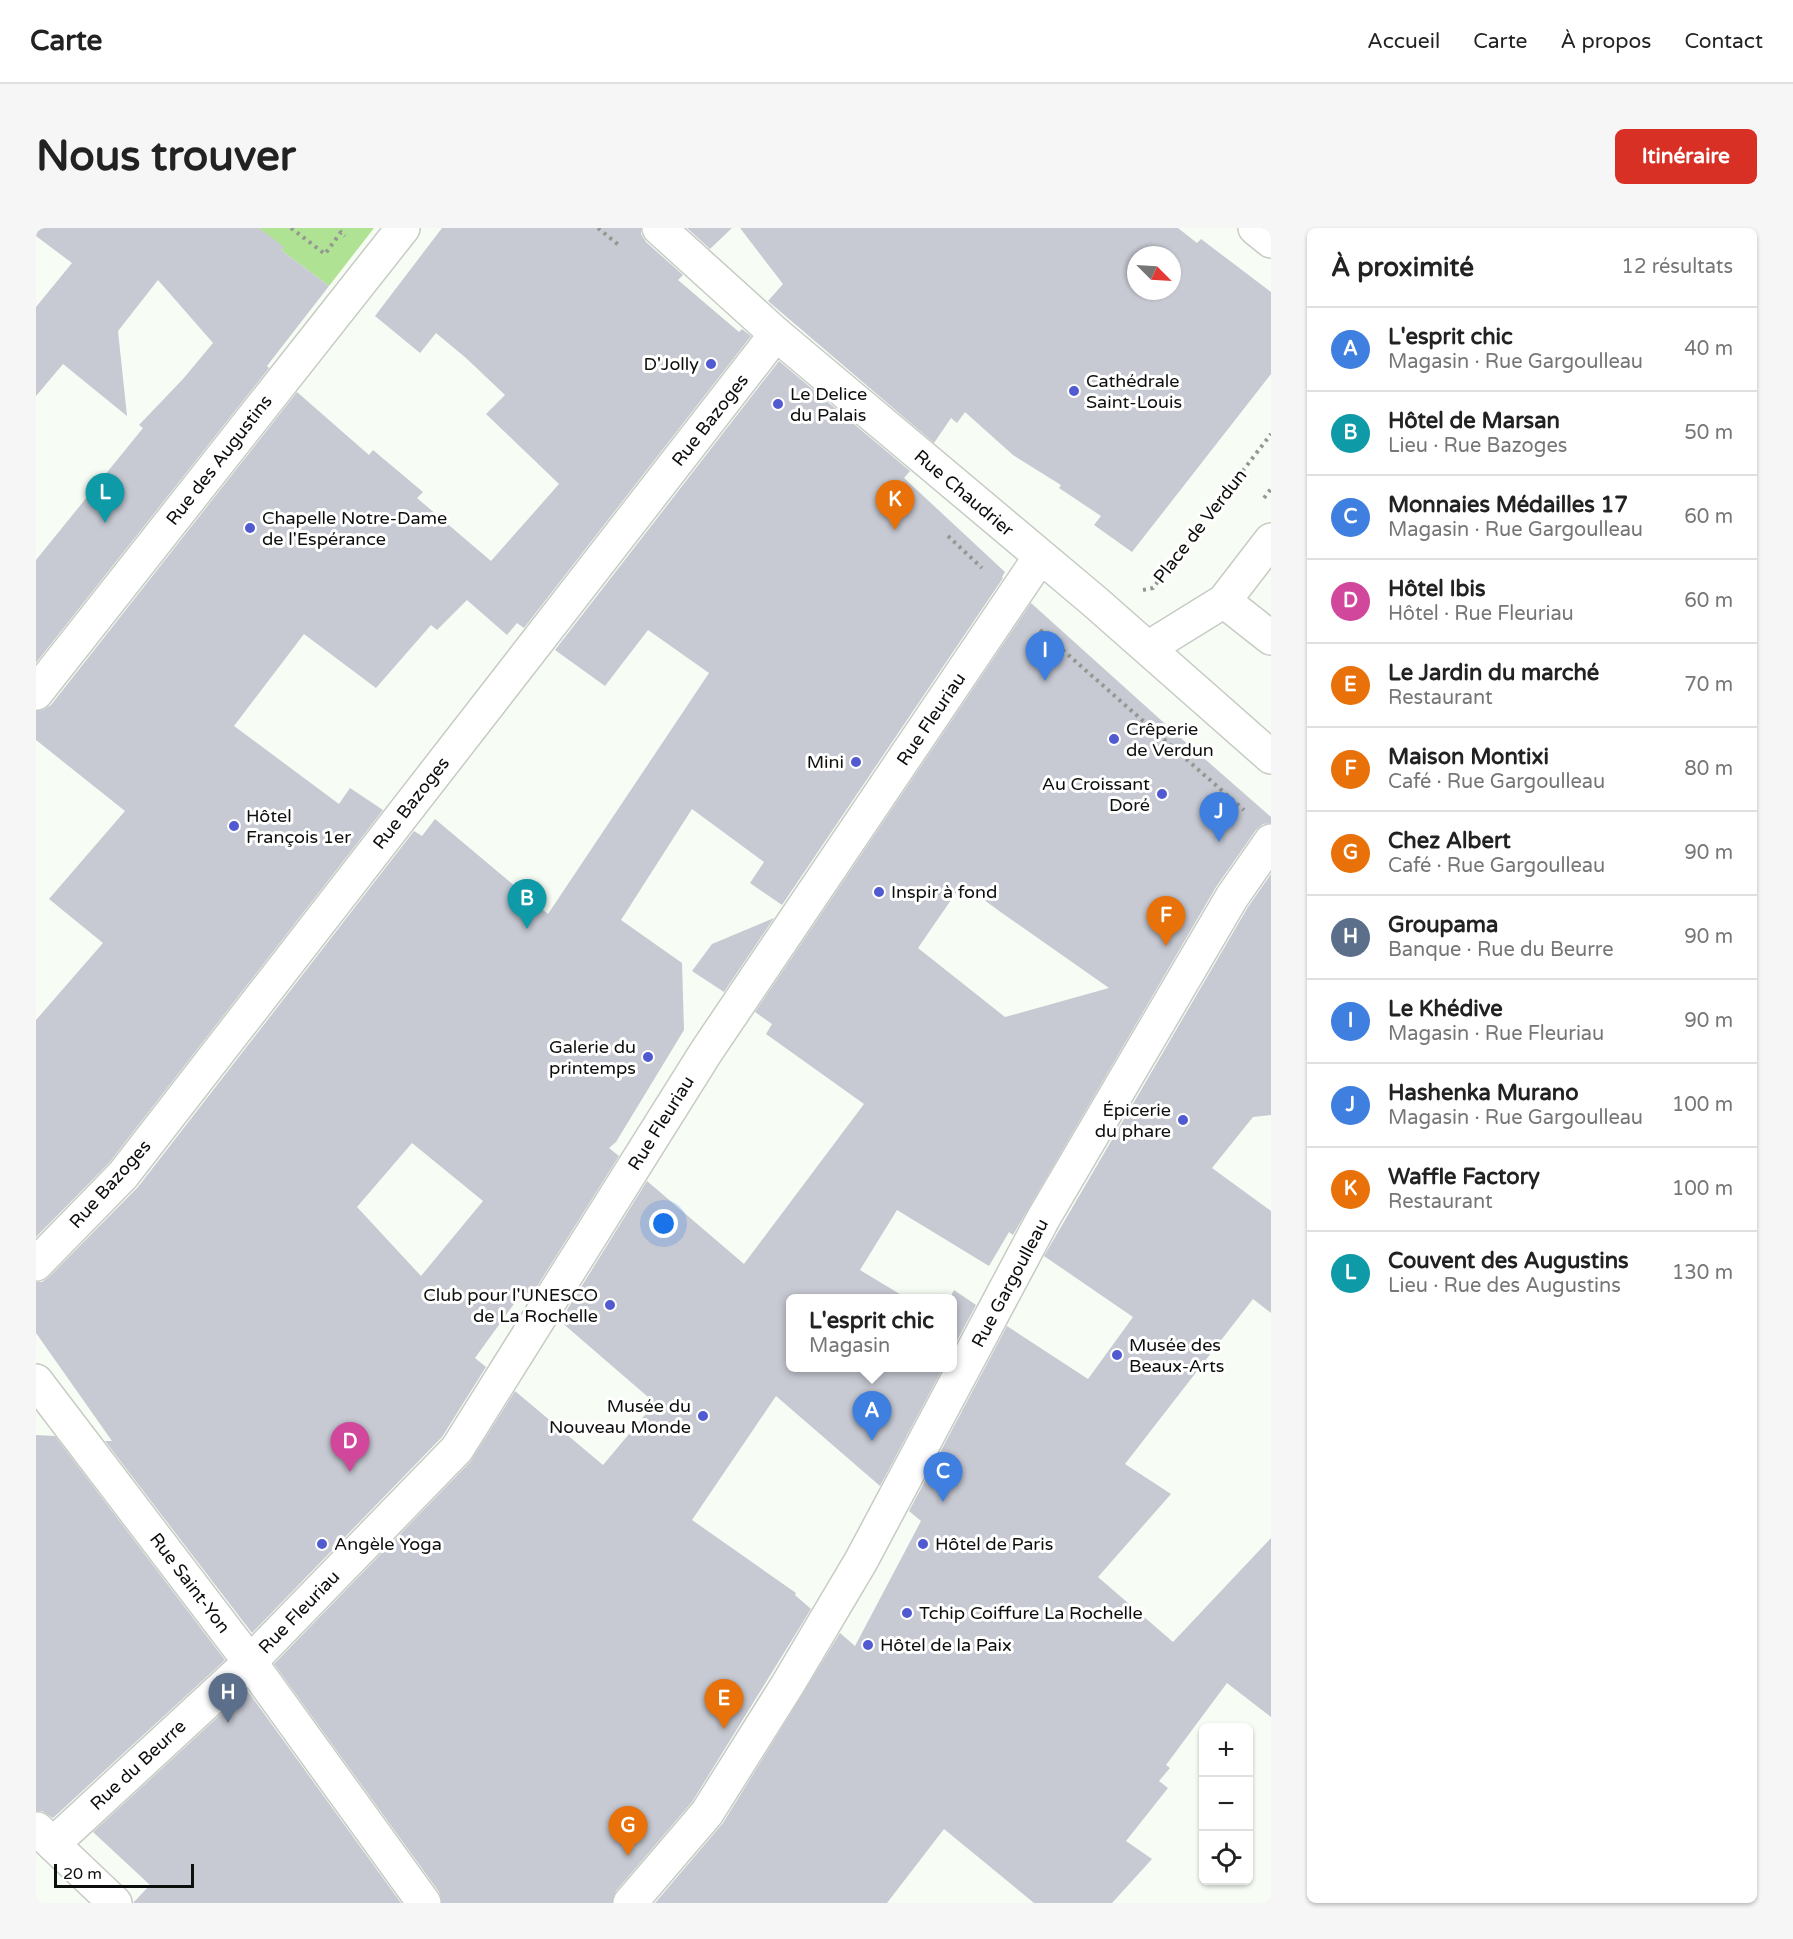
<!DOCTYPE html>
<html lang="fr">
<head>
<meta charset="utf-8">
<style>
	:root { --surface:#fff; --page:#f6f6f6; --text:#222; --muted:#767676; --line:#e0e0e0; --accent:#d93025 }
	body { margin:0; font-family:"Varela Round",sans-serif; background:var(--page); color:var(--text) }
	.controls { position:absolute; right:18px; bottom:18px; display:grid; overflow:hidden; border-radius:9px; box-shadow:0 2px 4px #0004 }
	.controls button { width:54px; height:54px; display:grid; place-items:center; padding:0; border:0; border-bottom:2px solid var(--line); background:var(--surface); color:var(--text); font:30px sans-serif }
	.compass { position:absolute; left:1091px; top:18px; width:54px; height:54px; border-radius:50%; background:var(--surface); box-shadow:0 2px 4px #0004; rotate:114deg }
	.scale { position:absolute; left:18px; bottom:15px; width:140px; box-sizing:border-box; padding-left:6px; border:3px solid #0d0f0c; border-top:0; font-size:16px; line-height:21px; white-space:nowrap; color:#0d0f0c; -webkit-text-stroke:4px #fff; paint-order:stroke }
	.you { position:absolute; left:628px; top:996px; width:21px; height:21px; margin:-15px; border:4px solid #fff; border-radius:50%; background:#1a73e8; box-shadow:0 0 0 9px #1a73e833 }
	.badge { display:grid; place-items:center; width:39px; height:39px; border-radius:50%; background:var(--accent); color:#fff; font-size:20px; font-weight:700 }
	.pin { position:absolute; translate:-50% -50px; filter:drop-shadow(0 2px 3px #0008) }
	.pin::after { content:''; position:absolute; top:32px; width:21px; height:18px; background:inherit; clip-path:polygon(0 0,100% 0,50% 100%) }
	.popup { position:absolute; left:750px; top:1066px; width:171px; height:78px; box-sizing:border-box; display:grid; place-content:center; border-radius:9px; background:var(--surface); filter:drop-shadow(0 2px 4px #0005); font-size:20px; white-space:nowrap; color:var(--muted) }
	.popup b { font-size:22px; color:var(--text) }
	.popup::after { content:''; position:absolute; left:50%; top:100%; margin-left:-12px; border:12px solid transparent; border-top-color:var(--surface) }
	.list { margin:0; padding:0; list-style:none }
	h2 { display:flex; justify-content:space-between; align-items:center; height:78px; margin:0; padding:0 24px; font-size:26px }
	h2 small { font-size:20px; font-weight:400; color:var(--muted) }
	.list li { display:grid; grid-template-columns:39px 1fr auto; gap:18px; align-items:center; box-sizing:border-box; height:84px; padding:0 24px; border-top:2px solid var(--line) }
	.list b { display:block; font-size:22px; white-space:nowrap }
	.list p { margin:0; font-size:20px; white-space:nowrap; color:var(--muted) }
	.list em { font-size:20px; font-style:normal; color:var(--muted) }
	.icon { flex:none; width:33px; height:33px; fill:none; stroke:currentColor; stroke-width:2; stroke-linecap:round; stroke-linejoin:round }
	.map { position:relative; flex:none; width:1235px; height:1675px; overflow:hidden; border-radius:9px }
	header { display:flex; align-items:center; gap:36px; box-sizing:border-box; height:84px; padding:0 30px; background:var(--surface); border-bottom:2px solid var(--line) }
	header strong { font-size:28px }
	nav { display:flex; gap:33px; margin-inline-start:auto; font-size:21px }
	.intro { display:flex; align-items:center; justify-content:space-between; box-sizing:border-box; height:144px; padding:0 36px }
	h1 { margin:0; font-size:42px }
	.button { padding:15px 27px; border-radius:9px; background:var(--accent); color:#fff; font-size:21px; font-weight:700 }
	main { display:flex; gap:36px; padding:0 36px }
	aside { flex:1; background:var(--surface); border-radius:9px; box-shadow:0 2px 4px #0004 }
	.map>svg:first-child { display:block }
	.green { fill:#b0e294 }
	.building { fill:#c7c9d3; fill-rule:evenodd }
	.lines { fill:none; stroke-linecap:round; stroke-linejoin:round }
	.minor-casing { stroke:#c6ccc4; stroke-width:36 }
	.path { stroke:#939891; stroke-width:4; stroke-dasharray:3 4.5; stroke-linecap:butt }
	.minor { stroke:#fff; stroke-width:33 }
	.poi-dot { fill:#515ad0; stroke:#fff; stroke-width:2 }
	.labels { text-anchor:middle; stroke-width:6; stroke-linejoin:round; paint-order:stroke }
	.poi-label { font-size:18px; fill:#0d0f0c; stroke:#fff; text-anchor:start }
	.street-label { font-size:18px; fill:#0d0f0c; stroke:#fff }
</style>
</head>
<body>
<header>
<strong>Carte</strong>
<nav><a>Accueil</a><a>Carte</a><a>À propos</a><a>Contact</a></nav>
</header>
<div class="intro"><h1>Nous trouver</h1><a class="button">Itinéraire</a></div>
<main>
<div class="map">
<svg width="1235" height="1675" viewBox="0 0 1235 1675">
	<rect width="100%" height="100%" fill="#f7fdf4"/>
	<path class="green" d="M 223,0 L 338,0 L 293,58 L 245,22 L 247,20 Z"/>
	<g class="building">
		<path d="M 0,0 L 223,0 L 248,19 L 245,22 L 293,58 L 231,138 L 233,140 L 0,435 L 0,332 L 107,200 L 103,197 L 147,151 L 177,115 L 122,52 L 82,103 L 91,188 L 27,136 L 0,168 L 0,79 L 36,35 L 0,8 Z"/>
		<path d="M 406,0 L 605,0 L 605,6 L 610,14 L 647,47 L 642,52 L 703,104 L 706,101 L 715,108 L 488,400 L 481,395 L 471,407 L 431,372 L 401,402 L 395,397 L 340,460 L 268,406 L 198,498 L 303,576 L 314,560 L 347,582 L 73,935 L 0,1009 L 0,792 L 67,715 L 13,671 L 89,583 L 0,512 L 0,483 L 7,482 L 15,477 L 261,164 L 333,227 L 337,222 L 387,264 L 381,270 L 455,333 L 523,256 L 450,186 L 469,167 L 430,130 L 400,105 L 384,125 L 339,88 Z"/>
		<path d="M 651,0 L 696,0 L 674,21 Z"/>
		<path d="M 704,0 L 1142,0 L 1161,15 L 1165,11 L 1235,64 L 1235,146 L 1096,324 L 1058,297 L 1065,288 L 1023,260 L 1025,257 L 977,227 L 929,184 L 921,195 L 915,190 L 898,215 L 732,73 L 747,56 ZM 1100,27 L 1136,27 L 1136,63 L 1100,63 Z"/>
		<path d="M 743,133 L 874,243 L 868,250 L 969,344 L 966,349 L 967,350 L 746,677 L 714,655 L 728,634 L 656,581 L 585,692 L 646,735 L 648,802 L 580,914 L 573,920 L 583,928 L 495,1068 L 488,1062 L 439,1130 L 450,1139 L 406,1209 L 216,1405 L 69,1213 L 76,1213 L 0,1105 L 0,1054 L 6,1054 L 13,1049 L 102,959 L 378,603 L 386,608 L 399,591 L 512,686 L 673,445 L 612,402 L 569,458 L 519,422 ZM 376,915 L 447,973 L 385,1048 L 321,979 Z"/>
		<path d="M 995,375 L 1146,511 L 1235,589 L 1235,595 L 1227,596 L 1220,602 L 1180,659 L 977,1007 L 973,1004 L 953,1038 L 861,982 L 824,1042 L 872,1071 L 755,1071 L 755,1140 L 907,1140 L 844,1258 L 740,1168 L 656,1292 L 760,1365 L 759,1367 L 775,1381 L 656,1574 L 580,1663 L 576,1675 L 406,1675 L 403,1664 L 238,1436 L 434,1234 L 479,1163 L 567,1237 L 619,1175 L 524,1093 L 611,953 L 708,1036 L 828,876 L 730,806 L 736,796 L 719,784 ZM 926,656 L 966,685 L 1073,760 L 969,789 L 882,720 Z"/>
		<path d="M 1235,646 L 1235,887 L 1217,889 L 1176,940 L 1235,983 L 1235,1085 L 1217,1071 L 1089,1236 L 1135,1266 L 1062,1349 L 1137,1414 L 1235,1310 L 1235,1489 L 1191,1455 L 1130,1537 L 1134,1540 L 1123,1553 L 1132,1560 L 1090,1613 L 1116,1631 L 1076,1675 L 998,1675 L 908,1601 L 851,1675 L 619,1675 L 687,1595 L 804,1405 L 819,1418 L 885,1293 L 873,1283 L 971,1098 L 1052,1151 L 1097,1089 L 1008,1028 L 1212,679 Z"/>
		<path d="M 738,690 L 688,764 L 656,743 L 676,716 Z"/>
		<path d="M 918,1062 L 940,1077 L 917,1120 L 917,1071 L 913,1071 Z"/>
		<path d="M 0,1207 L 19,1208 L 189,1432 L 17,1590 L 6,1583 L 0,1583 Z"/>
		<path d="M 211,1462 L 365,1675 L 97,1675 L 114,1657 L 57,1604 Z"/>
	</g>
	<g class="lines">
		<g class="minor-casing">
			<g id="minor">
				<path d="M 623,0 L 740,106 L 1058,373 L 1235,529"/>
				<path d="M 1219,0 L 1235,13"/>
				<path d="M 1188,373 L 1235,410"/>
				<path d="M 1112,420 L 1188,373 L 1235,312"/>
				<path d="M 0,465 L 367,0"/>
				<path d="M 0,1036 L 87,947 L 740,106"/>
				<path d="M 0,1153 L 214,1434 L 388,1675"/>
				<path d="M 1,1601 L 79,1675"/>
				<path d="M 17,1616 L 214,1434 L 421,1221 L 670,824 L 1004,329"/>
				<path d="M 594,1675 L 671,1585 L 752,1456 L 825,1333 L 1007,991 L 1196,669 L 1235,613"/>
			</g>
		</g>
		<g class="path">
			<path d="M 255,0 L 289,26 L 305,4 L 309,8"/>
			<path d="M 562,0 L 585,19"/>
			<path d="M 1228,270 L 1235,261"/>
			<path d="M 912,308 L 946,340"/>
			<path d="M 1107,362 L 1117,360 L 1235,206"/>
			<path d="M 1004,402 L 1208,582"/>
		</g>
		<use href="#minor" class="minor"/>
	</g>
	<g class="poi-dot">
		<circle cx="675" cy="136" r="6"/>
		<circle cx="1038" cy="163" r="6"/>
		<circle cx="742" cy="176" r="6"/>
		<circle cx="214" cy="300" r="6"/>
		<circle cx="1078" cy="511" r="6"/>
		<circle cx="820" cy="534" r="6"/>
		<circle cx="1126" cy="566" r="6"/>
		<circle cx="198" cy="598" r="6"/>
		<circle cx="843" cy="664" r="6"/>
		<circle cx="612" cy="829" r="6"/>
		<circle cx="1147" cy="892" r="6"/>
		<circle cx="574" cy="1077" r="6"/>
		<circle cx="1081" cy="1127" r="6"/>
		<circle cx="667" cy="1188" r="6"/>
		<circle cx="286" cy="1316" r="6"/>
		<circle cx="887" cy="1316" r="6"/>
		<circle cx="871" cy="1385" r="6"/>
		<circle cx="832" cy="1417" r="6"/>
	</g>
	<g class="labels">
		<g class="poi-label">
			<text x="663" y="142" text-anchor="end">D'Jolly</text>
			<text x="1050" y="159">Cathédrale<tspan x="1050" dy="21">Saint-Louis</tspan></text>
			<text x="754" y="172">Le Delice<tspan x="754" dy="21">du Palais</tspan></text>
			<text x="226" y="296">Chapelle Notre-Dame<tspan x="226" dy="21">de l'Espérance</tspan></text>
			<text x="1090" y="507">Crêperie<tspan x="1090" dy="21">de Verdun</tspan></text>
			<text x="808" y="540" text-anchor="end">Mini</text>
			<text x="1114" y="562" text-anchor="end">Au Croissant<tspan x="1114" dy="21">Doré</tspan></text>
			<text x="210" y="594">Hôtel<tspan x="210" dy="21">François 1er</tspan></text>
			<text x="855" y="670">Inspir à fond</text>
			<text x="600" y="825" text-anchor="end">Galerie du<tspan x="600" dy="21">printemps</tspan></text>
			<text x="1135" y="888" text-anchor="end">Épicerie<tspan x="1135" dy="21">du phare</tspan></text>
			<text x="562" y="1073" text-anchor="end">Club pour l'UNESCO<tspan x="562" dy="21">de La Rochelle</tspan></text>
			<text x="1093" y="1123">Musée des<tspan x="1093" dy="21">Beaux-Arts</tspan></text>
			<text x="655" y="1184" text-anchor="end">Musée du<tspan x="655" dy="21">Nouveau Monde</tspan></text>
			<text x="298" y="1322">Angèle Yoga</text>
			<text x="899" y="1322">Hôtel de Paris</text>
			<text x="883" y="1391">Tchip Coiffure La Rochelle</text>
			<text x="844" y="1423">Hôtel de la Paix</text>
		</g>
		<g class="street-label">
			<text transform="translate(674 192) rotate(-52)" y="6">Rue Bazoges</text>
			<text transform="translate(183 232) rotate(-52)" y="6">Rue des Augustins</text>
			<text transform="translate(928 265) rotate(40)" y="6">Rue Chaudrier</text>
			<text transform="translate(1164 298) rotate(-52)" y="6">Place de Verdun</text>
			<text transform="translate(895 491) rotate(-56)" y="6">Rue Fleuriau</text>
			<text transform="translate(375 575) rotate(-52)" y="6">Rue Bazoges</text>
			<text transform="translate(625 895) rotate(-58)" y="6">Rue Fleuriau</text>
			<text transform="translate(74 956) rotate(-48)" y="6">Rue Bazoges</text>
			<text transform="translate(974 1055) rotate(-62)" y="6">Rue Gargoulleau</text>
			<text transform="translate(154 1355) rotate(53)" y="6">Rue Saint-Yon</text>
			<text transform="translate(263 1384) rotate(-46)" y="6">Rue Fleuriau</text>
			<text transform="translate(102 1537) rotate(-43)" y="6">Rue du Beurre</text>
		</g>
	</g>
</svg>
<div class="controls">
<button>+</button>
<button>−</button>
<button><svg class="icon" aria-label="locate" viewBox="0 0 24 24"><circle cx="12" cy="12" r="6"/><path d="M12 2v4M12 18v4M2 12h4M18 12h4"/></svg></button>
</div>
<svg class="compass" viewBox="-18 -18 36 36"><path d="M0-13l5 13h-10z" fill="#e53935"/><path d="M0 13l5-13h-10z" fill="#767676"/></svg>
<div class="scale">20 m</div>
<div class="you"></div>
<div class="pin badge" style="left:836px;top:1213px;background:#3f7fe0">A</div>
<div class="popup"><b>L'esprit chic</b>Magasin</div>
<div class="pin badge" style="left:491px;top:701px;background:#0f9aa8">B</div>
<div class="pin badge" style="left:907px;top:1274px;background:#3f7fe0">C</div>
<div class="pin badge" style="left:314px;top:1244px;background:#d1479c">D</div>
<div class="pin badge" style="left:688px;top:1501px;background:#e8710a">E</div>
<div class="pin badge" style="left:1130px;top:718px;background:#e8710a">F</div>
<div class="pin badge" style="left:592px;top:1628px;background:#e8710a">G</div>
<div class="pin badge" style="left:192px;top:1495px;background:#5c6f8a">H</div>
<div class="pin badge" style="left:1009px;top:453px;background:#3f7fe0">I</div>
<div class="pin badge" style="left:1183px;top:614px;background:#3f7fe0">J</div>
<div class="pin badge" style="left:859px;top:302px;background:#e8710a">K</div>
<div class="pin badge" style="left:69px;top:295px;background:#0f9aa8">L</div>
</div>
<aside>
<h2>À proximité<small>12 résultats</small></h2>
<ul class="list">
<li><span class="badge" style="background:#3f7fe0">A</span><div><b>L'esprit chic</b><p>Magasin · Rue Gargoulleau</p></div><em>40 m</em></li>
<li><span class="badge" style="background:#0f9aa8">B</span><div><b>Hôtel de Marsan</b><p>Lieu · Rue Bazoges</p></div><em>50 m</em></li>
<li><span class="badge" style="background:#3f7fe0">C</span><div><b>Monnaies Médailles 17</b><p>Magasin · Rue Gargoulleau</p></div><em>60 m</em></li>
<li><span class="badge" style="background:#d1479c">D</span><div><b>Hôtel Ibis</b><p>Hôtel · Rue Fleuriau</p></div><em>60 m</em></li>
<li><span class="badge" style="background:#e8710a">E</span><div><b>Le Jardin du marché</b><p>Restaurant</p></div><em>70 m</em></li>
<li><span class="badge" style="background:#e8710a">F</span><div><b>Maison Montixi</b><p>Café · Rue Gargoulleau</p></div><em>80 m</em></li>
<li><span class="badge" style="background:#e8710a">G</span><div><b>Chez Albert</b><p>Café · Rue Gargoulleau</p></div><em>90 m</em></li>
<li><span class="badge" style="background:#5c6f8a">H</span><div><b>Groupama</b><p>Banque · Rue du Beurre</p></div><em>90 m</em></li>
<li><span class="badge" style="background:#3f7fe0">I</span><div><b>Le Khédive</b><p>Magasin · Rue Fleuriau</p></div><em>90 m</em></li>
<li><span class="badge" style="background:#3f7fe0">J</span><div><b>Hashenka Murano</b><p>Magasin · Rue Gargoulleau</p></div><em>100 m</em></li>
<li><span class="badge" style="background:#e8710a">K</span><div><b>Waffle Factory</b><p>Restaurant</p></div><em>100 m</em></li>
<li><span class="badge" style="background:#0f9aa8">L</span><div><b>Couvent des Augustins</b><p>Lieu · Rue des Augustins</p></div><em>130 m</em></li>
</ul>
</aside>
</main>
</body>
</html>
